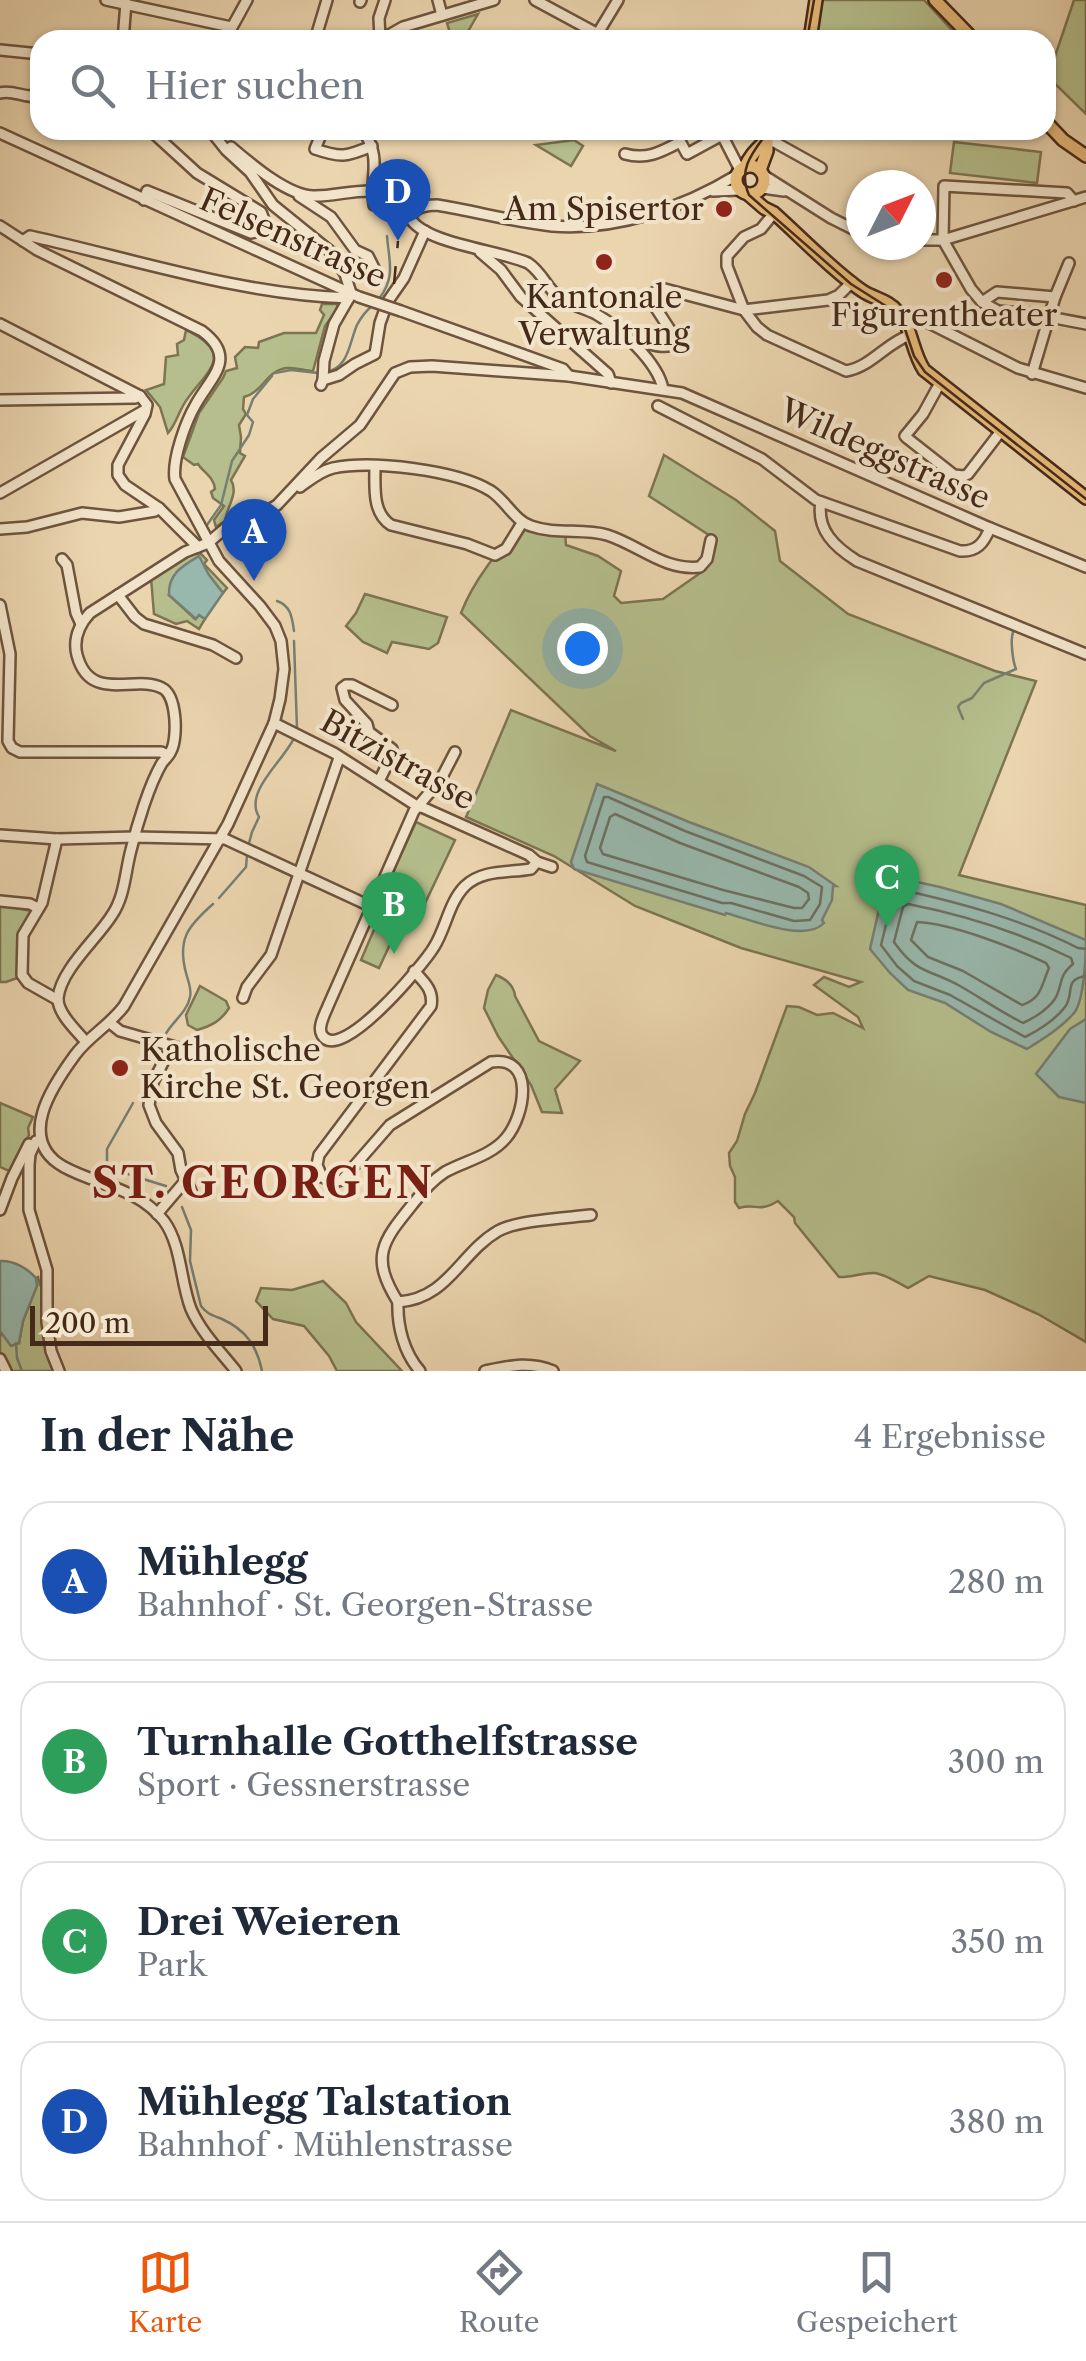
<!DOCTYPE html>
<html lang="de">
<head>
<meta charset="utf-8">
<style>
	:root { --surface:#fff; --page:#f2f2f3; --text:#1f2937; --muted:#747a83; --line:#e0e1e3; --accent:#ea580c }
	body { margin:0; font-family:"Libre Caslon Text",serif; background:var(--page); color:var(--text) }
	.compass { position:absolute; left:846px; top:170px; width:90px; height:90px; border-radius:50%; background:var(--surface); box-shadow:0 2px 8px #0004; rotate:48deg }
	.scale { position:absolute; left:30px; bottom:25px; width:238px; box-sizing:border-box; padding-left:10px; border:5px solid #452919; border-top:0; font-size:28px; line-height:35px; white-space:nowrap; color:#452919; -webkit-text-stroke:8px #f2e4cb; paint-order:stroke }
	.you { position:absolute; left:582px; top:648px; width:35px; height:35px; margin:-25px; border:8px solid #fff; border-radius:50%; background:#1a73e8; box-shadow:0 0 0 15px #1a73e833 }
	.badge { display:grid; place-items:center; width:65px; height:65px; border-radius:50%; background:var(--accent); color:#fff; font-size:32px; font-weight:700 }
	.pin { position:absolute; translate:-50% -82px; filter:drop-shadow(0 2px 5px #0008) }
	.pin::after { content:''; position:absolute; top:52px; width:35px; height:30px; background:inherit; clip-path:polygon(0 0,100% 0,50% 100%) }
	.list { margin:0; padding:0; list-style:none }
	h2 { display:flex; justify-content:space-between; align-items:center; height:130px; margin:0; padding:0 40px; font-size:42px }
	h2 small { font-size:32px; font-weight:400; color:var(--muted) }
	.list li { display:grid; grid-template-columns:65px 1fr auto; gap:30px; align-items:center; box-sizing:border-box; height:160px; margin:0 20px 20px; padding:0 20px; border:2px solid var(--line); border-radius:30px }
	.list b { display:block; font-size:38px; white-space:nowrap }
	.list p { margin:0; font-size:32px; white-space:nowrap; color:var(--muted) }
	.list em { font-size:32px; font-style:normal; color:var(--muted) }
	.icon { flex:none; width:55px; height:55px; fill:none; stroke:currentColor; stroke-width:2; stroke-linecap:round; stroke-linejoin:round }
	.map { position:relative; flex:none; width:1086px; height:1371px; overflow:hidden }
	.search { position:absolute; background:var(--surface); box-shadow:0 2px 8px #0004; left:30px; right:30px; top:30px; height:110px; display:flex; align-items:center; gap:25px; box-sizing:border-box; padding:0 35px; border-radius:30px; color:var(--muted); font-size:38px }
	.sheet { height:850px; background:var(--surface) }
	nav { display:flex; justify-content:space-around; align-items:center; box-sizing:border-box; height:140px; border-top:2px solid var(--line); background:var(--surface); font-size:28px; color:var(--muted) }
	nav a { display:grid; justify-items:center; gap:5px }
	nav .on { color:var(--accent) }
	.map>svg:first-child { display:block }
	.green { fill:#b5be8c; stroke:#7d7452; stroke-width:2.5 }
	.water { fill:#98b8ad; stroke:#777f72; stroke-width:2.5 }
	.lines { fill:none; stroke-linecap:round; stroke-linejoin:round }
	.shore { stroke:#6e7063; stroke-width:2.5 }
	.stream { stroke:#777f72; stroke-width:2.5 }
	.minor-casing { stroke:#6e543e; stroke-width:14 }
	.major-casing { stroke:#452919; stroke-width:16 }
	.minor { stroke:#f2e4cb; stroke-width:9 }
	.major { stroke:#e6ba78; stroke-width:11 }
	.tram { stroke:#452919; stroke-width:2.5 }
	.rail { stroke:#452919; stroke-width:2.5; stroke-dasharray:18 18; stroke-linecap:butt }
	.minor-bridge-casing { stroke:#6e543e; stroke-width:14; stroke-linecap:butt }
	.minor-bridge { stroke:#f2e4cb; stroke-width:9 }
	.poi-dot { fill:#8f2418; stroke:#f2e4cb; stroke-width:4 }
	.labels { text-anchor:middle; stroke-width:8; stroke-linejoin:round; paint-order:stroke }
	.poi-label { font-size:32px; fill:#452919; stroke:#f2e4cb }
	.street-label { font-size:32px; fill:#452919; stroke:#f2e4cb }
	.district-label { font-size:42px; font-weight:bold; letter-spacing:2.5px; fill:#7a1f14; stroke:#f2e4cb }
</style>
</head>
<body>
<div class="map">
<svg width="1086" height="1371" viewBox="0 0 1086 1371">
	<rect width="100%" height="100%" fill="#ebd5af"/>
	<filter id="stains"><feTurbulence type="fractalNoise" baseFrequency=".002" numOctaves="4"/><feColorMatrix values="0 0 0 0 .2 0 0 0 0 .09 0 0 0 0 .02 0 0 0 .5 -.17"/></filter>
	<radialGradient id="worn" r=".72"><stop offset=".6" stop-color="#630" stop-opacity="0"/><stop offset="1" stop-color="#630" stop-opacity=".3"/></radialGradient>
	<g class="green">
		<path d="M 821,0 L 924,0 L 961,40 L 814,40 Z"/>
		<path d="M 1074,0 L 1086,0 L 1086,114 L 1048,77 Z"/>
		<path d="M 478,14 L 463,40 L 452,39 L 447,23 Z"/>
		<path d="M 574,140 L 583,146 L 571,166 L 536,145 Z"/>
		<path d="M 954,142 L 1041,152 L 1037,183 L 950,173 Z"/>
		<path d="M 322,304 L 338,304 L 336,311 L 325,326 L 313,371 C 305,371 296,367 287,368 C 267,370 263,392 244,397 L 243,409 L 246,414 L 239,425 L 241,437 L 240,453 L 245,456 L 231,480 C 239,493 227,506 225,521 L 216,527 L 214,520 L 224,506 L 213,498 L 211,492 L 215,489 C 214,477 203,472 198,464 L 194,465 L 183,457 L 199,413 L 223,378 L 226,371 L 237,368 L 235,357 L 245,347 L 258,348 L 259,342 L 284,333 L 316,333 L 324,315 L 320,310 Z"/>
		<path d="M 186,330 C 235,354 209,369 188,398 C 179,409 177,423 168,433 L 160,407 L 146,390 L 164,384 L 166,357 L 178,355 L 177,344 L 184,340 Z"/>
		<path d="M 664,455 L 736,500 L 775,531 L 780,561 L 848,614 L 995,671 L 1036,681 L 959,875 L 1086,905 L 1086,1342 L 1038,1314 L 985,1290 L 929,1276 L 908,1288 C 898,1283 887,1275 875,1273 C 863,1272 851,1278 839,1277 L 795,1223 L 794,1217 L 778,1201 C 758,1213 757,1203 739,1208 L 735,1202 L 735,1177 L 730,1166 L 729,1153 L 737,1141 L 745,1114 L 755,1093 L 787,1006 L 799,1007 L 817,1015 L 833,1013 L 863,1028 L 858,1017 L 814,985 L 824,977 L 849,987 L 861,982 L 741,948 L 635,906 L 554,856 L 466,817 L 511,710 L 616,751 L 590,736 L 461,613 C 474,579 499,550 522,523 L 565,532 L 566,545 L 598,556 L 621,571 L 614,596 L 621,603 L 663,599 L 706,569 L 715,539 L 649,496 Z"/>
		<path d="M 200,553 L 207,560 L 204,564 L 227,588 L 223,593 L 209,575 L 169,595 L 195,619 L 199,615 L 205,619 L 199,629 L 187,621 L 176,624 L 154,614 L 151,578 L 184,557 Z"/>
		<path d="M 365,594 L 447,617 L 438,643 L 429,649 L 392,642 L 387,653 L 363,642 L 346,626 L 356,613 Z"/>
		<path d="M 416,822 L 455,840 L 418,918 L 380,900 Z"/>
		<path d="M 0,905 L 32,911 L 22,931 L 20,977 L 6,982 L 0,982 Z"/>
		<path d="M 379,918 L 398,927 L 379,968 L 361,960 Z"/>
		<path d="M 496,975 C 506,979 514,985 515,996 L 539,1041 L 580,1061 L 555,1089 L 562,1113 L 542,1112 L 531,1085 L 498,1036 L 484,1008 L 488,990 Z"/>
		<path d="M 200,986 L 226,1001 L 229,1008 C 221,1021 211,1026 197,1030 L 188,1025 L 186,1015 Z"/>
		<path d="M 0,1103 L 33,1117 L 28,1128 L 29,1135 L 9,1171 L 0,1167 Z"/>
		<path d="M 38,1277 L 40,1285 L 44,1285 L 56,1371 L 0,1371 L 0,1331 L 2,1335 L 19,1343 L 23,1321 L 36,1286 L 36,1278 Z"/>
		<path d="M 323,1281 L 346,1303 L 356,1322 L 402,1371 L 337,1371 L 329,1356 L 304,1326 L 273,1319 L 256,1301 L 261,1288 L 292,1290 Z"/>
	</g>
	<g class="water">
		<path d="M 199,556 L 209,575 L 223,593 L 205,619 L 199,615 L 196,619 L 169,595 C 168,574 182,566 199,556 Z"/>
		<path d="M 597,784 L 689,822 L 809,867 L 836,886 L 833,886 L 832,900 L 822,920 L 824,923 C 805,943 752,920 726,913 L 725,915 L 574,869 L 571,862 Z"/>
		<path d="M 890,876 L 940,887 L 1001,904 L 1086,940 C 1086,958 1084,1001 1074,1013 C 1061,1028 1043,1039 1027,1049 L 991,1032 L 945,1003 L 908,990 L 890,973 L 870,949 L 885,883 Z"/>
		<path d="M 1086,1019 L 1086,1103 L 1059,1097 L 1036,1074 L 1070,1029 Z"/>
		<path d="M 0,1261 C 13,1260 27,1268 36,1278 L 37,1286 L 23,1321 L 19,1343 L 11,1346 L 0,1331 Z"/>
	</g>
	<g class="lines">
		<g class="shore">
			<path d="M 604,797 L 608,797 L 685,831 L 804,876 L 822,887 L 820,904 L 810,920 L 794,921 L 731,903 L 722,903 L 587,862 L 585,856 Z"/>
			<path d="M 615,814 L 680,843 L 799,887 L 808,893 L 809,899 L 802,908 L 794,908 L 723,890 L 603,854 L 600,848 L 610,817 Z"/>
			<path d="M 908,904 C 964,915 1019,932 1071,958 L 1073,964 C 1059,976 1063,980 1057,995 C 1052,1007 1034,1018 1023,1023 C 1001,1012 981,998 960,986 C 930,969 917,975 894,942 L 903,907 Z"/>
			<path d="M 917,922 C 951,923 1014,948 1046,963 L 1049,968 C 1041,986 1042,998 1022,1005 L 963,971 L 928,957 L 911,940 Z"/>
			<path d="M 1086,949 L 1078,948 C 1021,919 961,903 898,889 L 894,892 L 881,945 L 897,966 L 914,981 L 950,995 L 1025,1037 C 1038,1031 1056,1019 1065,1007 C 1075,994 1063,979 1086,976"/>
		</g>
		<g class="stream">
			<path d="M 379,299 C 396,276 389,262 387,236"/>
			<path d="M 326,372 C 349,368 349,343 357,325 C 361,317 366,311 373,305"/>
			<path d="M 275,373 L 291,370 L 318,373"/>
			<path d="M 207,525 L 221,505 L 232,461 L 249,435 L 253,422 L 247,415 L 253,399 L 272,376"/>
			<path d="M 277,601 C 291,606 292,617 294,631"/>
			<path d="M 294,641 L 297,729"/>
			<path d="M 963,719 L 958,707 L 961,703 L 972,698 L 984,683 L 1016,669 C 1013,662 1010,641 1013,632"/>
			<path d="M 248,847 L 252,832 L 259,817 C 243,791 286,759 295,736"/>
			<path d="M 219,898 L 246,867 L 247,855"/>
			<path d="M 164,1037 C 171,1022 187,1013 190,997 C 192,989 188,981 186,973 C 177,939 188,926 213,904"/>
			<path d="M 133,1103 L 107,1149 L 107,1162 L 130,1175 L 166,1186"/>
			<path d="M 182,1207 L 191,1230 L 190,1261 L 201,1306 C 207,1314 212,1315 222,1319 C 246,1330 257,1346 262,1371"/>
			<path d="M 16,1343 L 17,1358 L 22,1371"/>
		</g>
		<g class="minor-casing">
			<g id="minor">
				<path d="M 106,0 L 231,27"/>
				<path d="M 438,0 L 442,15"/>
				<path d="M 535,0 L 609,40"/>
				<path d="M 360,2 L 361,0"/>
				<path d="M 598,33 L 618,0"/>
				<path d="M 380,39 L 379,18 L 385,0"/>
				<path d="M 123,40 L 126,3"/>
				<path d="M 225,40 L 247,0"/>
				<path d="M 315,40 L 327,0"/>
				<path d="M 380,40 L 403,27 L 494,0"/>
				<path d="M 0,50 L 40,54"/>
				<path d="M 0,93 C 14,89 26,100 40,95"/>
				<path d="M 192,130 L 201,130"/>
				<path d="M 210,130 L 226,150 L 250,172 L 273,205 L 331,252 L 345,274 L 351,293"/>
				<path d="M 323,130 L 315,149 C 341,158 346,157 372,146"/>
				<path d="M 363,130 C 383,161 369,175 374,205 L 410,218 C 425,244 499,250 528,263 C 543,273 547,289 560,298 C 570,305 584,308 596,314 C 620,328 658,362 663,389"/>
				<path d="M 674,130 L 687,154 L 722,135 L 740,170"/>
				<path d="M 0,133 L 359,297"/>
				<path d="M 769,139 L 821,168"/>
				<path d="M 231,147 C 251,164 289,197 315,196 C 335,196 353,190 373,191"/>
				<path d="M 625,154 C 647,160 661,152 680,142"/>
				<path d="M 763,175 L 831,218 L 861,233"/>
				<path d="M 762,188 L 784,191"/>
				<path d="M 713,191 L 739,190"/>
				<path d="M 299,196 L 331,217 L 355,250 L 368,256 L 379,278"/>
				<path d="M 144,200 L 147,191 L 251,233 L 260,231 L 265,222 L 261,212 L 197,173 L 150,130"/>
				<path d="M 1074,201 L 1067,193 L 944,186 L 943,240 L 971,289 L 982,302 L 998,311 L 1034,314 L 1086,324"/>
				<path d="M 774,213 L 761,229 L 744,237 L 727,256 L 727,266 L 744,310 L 757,327 L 767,335 L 846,371 C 871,367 886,343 910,335"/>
				<path d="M 410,218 C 414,207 426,205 437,205 C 475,211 513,222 552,226 C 616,231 683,208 737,175"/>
				<path d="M 0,226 L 37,250 L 202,331 C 238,358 211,377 196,404 C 186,421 172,459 175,479 L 219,561 L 260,606 L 275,626 L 281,641 L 284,669 L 280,699 L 274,723 L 228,824 L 124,1006 C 110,1025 89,1036 75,1055 C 53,1085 15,1140 64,1167 C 99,1186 137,1187 164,1221 C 182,1246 180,1281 191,1309 C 201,1332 220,1351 236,1371"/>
				<path d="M 921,240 L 943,240 L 1086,197"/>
				<path d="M 23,241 L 30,236 C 134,259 242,295 349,298 L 351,293"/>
				<path d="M 480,252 L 501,270 L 521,297 L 608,374 L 611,383"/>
				<path d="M 982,302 L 997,292 L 1055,297"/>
				<path d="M 401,311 L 563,369 L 569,376"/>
				<path d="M 905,322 L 911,319 L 927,322 L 1018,368 L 1086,388"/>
				<path d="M 0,324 L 140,396"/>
				<path d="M 632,343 C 646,339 664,353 675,342 L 674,336 L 652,302 L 652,294 L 661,288 L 744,310 L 828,300 L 839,295 L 852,282"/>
				<path d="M 1032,374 L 1055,297 L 1069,263"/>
				<path d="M 323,380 L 324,361 L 334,324 L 349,298"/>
				<path d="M 940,383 L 923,414 L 905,436 L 907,438 L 954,475 L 964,476 L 968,474 L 1001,431"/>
				<path d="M 321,385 L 323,380 L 339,375 L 355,364 L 375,354 L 380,323 L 388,301 L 404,278 L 425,231"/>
				<path d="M 140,396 L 147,405 L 145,414 L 118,465 L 118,475 L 125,485 L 159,508 L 198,547"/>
				<path d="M 0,400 L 135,398 L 140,396"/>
				<path d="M 658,406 L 762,459 L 816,500 L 960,551 C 977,552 984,543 990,528"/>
				<path d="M 375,466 C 375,487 372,513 391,525 L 467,544 L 495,555 L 506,549 L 522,523"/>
				<path d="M 300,487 C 310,480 320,471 333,468 C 372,460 457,470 491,491 C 506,501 515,521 531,526 C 556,535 583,528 607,535 C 639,545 664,571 700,567 L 707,559 L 711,540"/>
				<path d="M 0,493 L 145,410"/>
				<path d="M 821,502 C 816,530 835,547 857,561 L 1086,654"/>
				<path d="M 0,529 L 27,527 L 82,513 L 119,517 L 155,511 L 159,508"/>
				<path d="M 62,559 L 67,565 L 76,613 L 81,624"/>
				<path d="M 118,595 L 135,617 L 144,624 L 213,645 L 236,658"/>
				<path d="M 0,605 L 10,654 L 8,741 L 12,748 L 20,752 L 161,752 L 168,755"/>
				<path d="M 274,723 L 334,753 L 417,806 L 424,808 L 529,855 L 537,862 L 552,867"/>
				<path d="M 455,752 L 441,779 L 414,811 L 328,1006 C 325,1014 317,1027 322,1035 C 340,1065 424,964 434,947 C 446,928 449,902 465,886 C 483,869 509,873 531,869 L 537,862"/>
				<path d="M 379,781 L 393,753 L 392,749 L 369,732 L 367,724 L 345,700 L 342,688 L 346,685 L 352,685 L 392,705"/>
				<path d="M 0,835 L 57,839 L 135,837 L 225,839 L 372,907"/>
				<path d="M 57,839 L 42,903 L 23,935 L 22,975 L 28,983 L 58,1000"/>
				<path d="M 0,901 L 30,904 L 38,908"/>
				<path d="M 414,971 C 424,982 434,990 431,1006 L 319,1155 L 317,1165 L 322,1177 L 334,1182 L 342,1180 L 390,1125 L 491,1062 C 536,1055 525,1116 506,1138 C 491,1156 465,1161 445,1172 C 431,1181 422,1193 412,1205 C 382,1242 370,1257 398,1302 C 448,1299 460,1253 498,1231 C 518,1220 567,1218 591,1215"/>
				<path d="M 243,998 L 247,987 L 271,955 L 339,758"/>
				<path d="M 110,1023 L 120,1031 L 196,1053"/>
				<path d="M 86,1042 C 77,1031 57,1013 58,998 C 61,969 98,938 112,915 C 125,896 125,872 131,850 C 137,825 149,785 162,763 C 165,759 169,756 171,751 C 178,738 177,695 162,688 C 135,674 90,704 77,655 C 73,639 79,625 90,613 L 185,552 L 208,543 L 228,526 L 259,516 L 277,505 L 321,458 L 360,425 L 395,373 L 410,367 L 432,366 L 569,376 L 682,393 L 990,528 L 1086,567"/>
				<path d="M 171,1047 L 153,1082 L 149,1105 L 156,1123 L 178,1153 L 181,1170 L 191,1191"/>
				<path d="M 36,1141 L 30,1154 L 29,1165 L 29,1210 L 47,1270 L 47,1322 L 51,1351 L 59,1371"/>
				<path d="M 0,1210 L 12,1178 L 29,1144"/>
				<path d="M 157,1214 L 186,1180"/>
				<path d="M 398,1302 C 397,1326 404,1353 420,1371"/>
				<path d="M 0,1359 L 6,1371"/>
				<path d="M 485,1371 C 509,1366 530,1361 553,1371"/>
			</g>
		</g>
		<g class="major-casing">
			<g id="major">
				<path d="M 935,0 L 974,40"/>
				<path d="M 810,40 L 816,0"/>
				<path d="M 1046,122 L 1063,140 L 1086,156"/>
				<circle cx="750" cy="180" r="14"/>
				<path d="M 745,167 C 751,151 765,144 774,130"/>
				<path d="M 760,170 L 767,151 L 767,141"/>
				<path d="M 749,195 L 764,208 L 774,213 C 801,237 835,273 864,292 C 876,299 889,301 898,312 C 912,328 912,352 924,370 L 1086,498"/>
			</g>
		</g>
		<use href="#minor" class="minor"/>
		<use href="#major" class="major"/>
		<g class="tram">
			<path d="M 807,40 L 814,0"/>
			<path d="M 769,130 C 754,151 737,168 749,195 L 851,284 L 897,313 L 903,323 L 914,356 L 925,372 L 1086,499"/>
		</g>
		<path class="rail" d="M 394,284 L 398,241"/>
		<g class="minor-bridge-casing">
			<path id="minor-bridge" d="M 359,297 L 401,311"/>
		</g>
		<use href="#minor-bridge" class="minor-bridge"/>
	</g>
	<g class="poi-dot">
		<circle cx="724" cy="209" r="10"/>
		<circle cx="604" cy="262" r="10"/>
		<circle cx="944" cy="280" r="10"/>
		<circle cx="120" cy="1068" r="10"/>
	</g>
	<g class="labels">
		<g class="poi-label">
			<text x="704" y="220" text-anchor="end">Am Spisertor</text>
			<text x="604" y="308">Kantonale<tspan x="604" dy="37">Verwaltung</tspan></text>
			<text x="944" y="326">Figurentheater</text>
			<text x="140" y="1061" text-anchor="start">Katholische<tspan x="140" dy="37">Kirche St. Georgen</tspan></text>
		</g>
		<g class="street-label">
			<text transform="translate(293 238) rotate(24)" y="11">Felsenstrasse</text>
			<text transform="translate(885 454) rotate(24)" y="11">Wildeggstrasse</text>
			<text transform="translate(398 760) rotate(29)" y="11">Bitzistrasse</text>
		</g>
		<g class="district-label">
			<text x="263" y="1198">ST. GEORGEN</text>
		</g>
	</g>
	<rect width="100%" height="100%" filter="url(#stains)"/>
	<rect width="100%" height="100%" fill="url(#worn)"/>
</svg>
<svg class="compass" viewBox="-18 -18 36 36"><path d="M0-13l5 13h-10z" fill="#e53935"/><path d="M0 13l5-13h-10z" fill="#747a83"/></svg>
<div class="scale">200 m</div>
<div class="you"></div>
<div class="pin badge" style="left:254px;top:581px;background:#1a4fb4">A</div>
<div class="pin badge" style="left:394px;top:954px;background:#2e9e5b">B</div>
<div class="pin badge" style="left:887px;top:927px;background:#2e9e5b">C</div>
<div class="pin badge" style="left:398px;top:241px;background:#1a4fb4">D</div>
<div class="search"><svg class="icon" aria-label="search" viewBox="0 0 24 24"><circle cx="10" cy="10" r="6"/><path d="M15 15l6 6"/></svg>Hier suchen</div>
</div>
<section class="sheet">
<h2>In der Nähe<small>4 Ergebnisse</small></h2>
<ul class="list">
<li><span class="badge" style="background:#1a4fb4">A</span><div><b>Mühlegg</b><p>Bahnhof · St. Georgen-Strasse</p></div><em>280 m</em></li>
<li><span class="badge" style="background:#2e9e5b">B</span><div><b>Turnhalle Gotthelfstrasse</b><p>Sport · Gessnerstrasse</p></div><em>300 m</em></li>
<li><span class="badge" style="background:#2e9e5b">C</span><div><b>Drei Weieren</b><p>Park</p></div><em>350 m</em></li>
<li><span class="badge" style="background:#1a4fb4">D</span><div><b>Mühlegg Talstation</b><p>Bahnhof · Mühlenstrasse</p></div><em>380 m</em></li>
</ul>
</section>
<nav>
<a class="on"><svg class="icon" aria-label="map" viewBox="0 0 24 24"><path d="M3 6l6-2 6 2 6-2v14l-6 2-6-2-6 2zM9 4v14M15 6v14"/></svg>Karte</a>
<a><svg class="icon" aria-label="directions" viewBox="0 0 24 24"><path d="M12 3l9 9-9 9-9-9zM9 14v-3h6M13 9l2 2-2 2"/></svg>Route</a>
<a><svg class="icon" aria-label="saved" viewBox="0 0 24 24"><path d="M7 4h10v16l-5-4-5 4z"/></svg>Gespeichert</a>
</nav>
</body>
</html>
